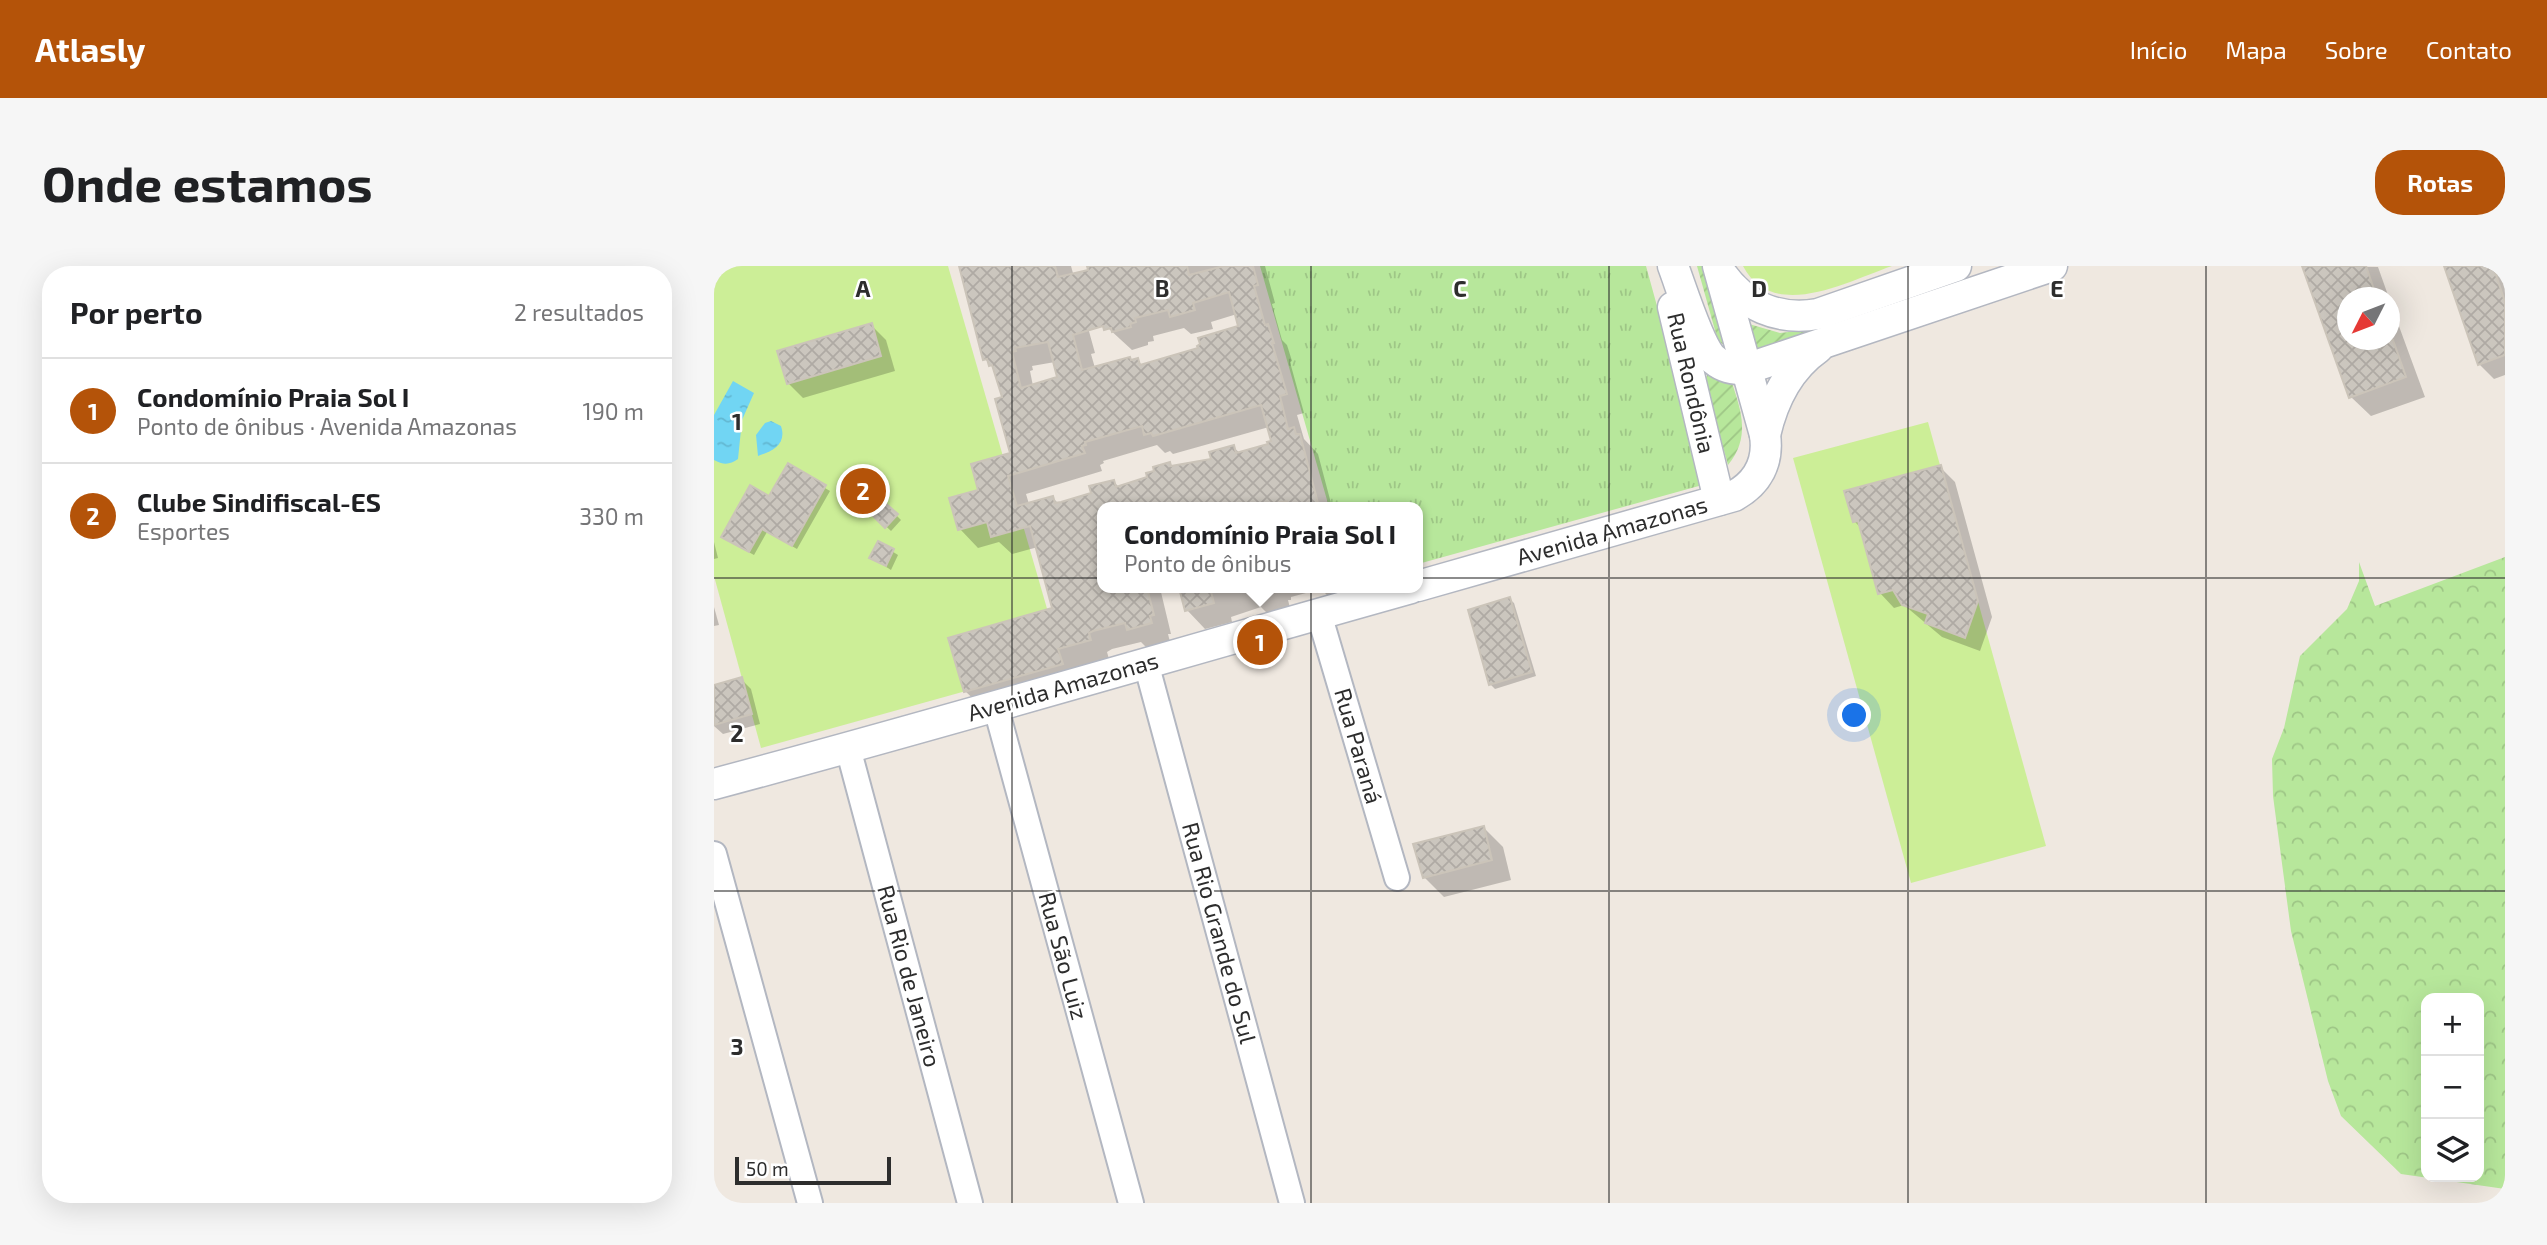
<!DOCTYPE html>
<html lang="pt">
<head>
<meta charset="utf-8">
<style>
	:root { --surface:#fff; --page:#f6f6f6; --text:#202124; --muted:#757577; --line:#e0e0e0; --accent:#b45309 }
	body { margin:0; font-family:"Exo 2",sans-serif; background:var(--page); color:var(--text) }
	.controls { position:absolute; right:21px; bottom:21px; display:grid; overflow:hidden; border-radius:14px; box-shadow:0 7px 28px #0002 }
	.controls button { width:63px; height:63px; display:grid; place-items:center; padding:0; border:0; border-bottom:2px solid var(--line); background:var(--surface); color:var(--text); font:35px sans-serif }
	.compass { position:absolute; left:1623px; top:21px; width:63px; height:63px; border-radius:50%; background:var(--surface); box-shadow:0 7px 28px #0002; rotate:228deg }
	.scale { position:absolute; left:21px; bottom:18px; width:156px; box-sizing:border-box; padding-left:7px; border:4px solid #2d2d2d; border-top:0; font-size:19px; line-height:24px; white-space:nowrap; color:#2d2d2d; -webkit-text-stroke:5px #fff; paint-order:stroke }
	.you { position:absolute; left:1141px; top:450px; width:24px; height:24px; margin:-18px; border:5px solid #fff; border-radius:50%; background:#1a73e8; box-shadow:0 0 0 10px #1a73e833 }
	.badge { display:grid; place-items:center; width:46px; height:46px; border-radius:50%; background:var(--accent); color:#fff; font-size:23px; font-weight:700 }
	.pin { position:absolute; translate:-50% -50%; border:4px solid #fff; box-shadow:0 2px 7px #0006 }
	.popup { position:absolute; left:383px; top:236px; width:326px; height:91px; box-sizing:border-box; display:grid; place-content:center; border-radius:14px; background:var(--surface); filter:drop-shadow(0 2px 5px #0005); font-size:23px; white-space:nowrap; color:var(--muted) }
	.popup b { font-size:26px; color:var(--text) }
	.popup::after { content:''; position:absolute; left:50%; top:100%; margin-left:-14px; border:14px solid transparent; border-top-color:var(--surface) }
	.list { margin:0; padding:0; list-style:none }
	h2 { display:flex; justify-content:space-between; align-items:center; height:91px; margin:0; padding:0 28px; font-size:30px }
	h2 small { font-size:23px; font-weight:400; color:var(--muted) }
	.list li { display:grid; grid-template-columns:46px 1fr auto; gap:21px; align-items:center; box-sizing:border-box; height:105px; padding:0 28px; border-top:2px solid var(--line) }
	.list b { display:block; font-size:26px; white-space:nowrap }
	.list p { margin:0; font-size:23px; white-space:nowrap; color:var(--muted) }
	.list em { font-size:23px; font-style:normal; color:var(--muted) }
	.icon { flex:none; width:38px; height:38px; fill:none; stroke:currentColor; stroke-width:2; stroke-linecap:round; stroke-linejoin:round }
	.map { position:relative; flex:none; width:1791px; height:937px; overflow:hidden; border-radius:28px }
	header { display:flex; align-items:center; gap:42px; box-sizing:border-box; height:98px; padding:0 35px; background:var(--accent); color:#fff }
	header strong { font-size:33px }
	nav { display:flex; gap:38px; margin-inline-start:auto; font-size:24px }
	.intro { display:flex; align-items:center; justify-content:space-between; box-sizing:border-box; height:168px; padding:0 42px }
	h1 { margin:0; font-size:49px }
	.button { padding:18px 32px; border-radius:28px; background:var(--accent); color:#fff; font-size:24px; font-weight:700 }
	main { display:flex; gap:42px; padding:0 42px }
	aside { flex:1; background:var(--surface); border-radius:28px; box-shadow:0 7px 28px #0002 }
	.map>svg:first-child { display:block }
	.grass { fill:url(#grass-tufts) }
	.forest { fill:url(#forest-crowns); fill-rule:evenodd }
	.garden { fill:url(#garden-furrows) }
	.pitch { fill:#ccee97 }
	.water { fill:url(#water-ripples) }
	.shadow { fill:#0003; fill-rule:evenodd }
	.building { fill:url(#building-cross-hatch); stroke:#cbc4b9; stroke-width:2; fill-rule:evenodd }
	.lines { fill:none; stroke-linecap:round; stroke-linejoin:round }
	.minor-casing { stroke:#b3b7c1; stroke-width:28 }
	.tertiary-casing { stroke:#b3b7c1; stroke-width:33 }
	.minor { stroke:#fff; stroke-width:24 }
	.tertiary { stroke:#fff; stroke-width:30 }
	.grid { fill:none; stroke:#2d2d2d; stroke-width:2; stroke-opacity:0.55 }
	.labels { text-anchor:middle; stroke-width:5; stroke-linejoin:round; paint-order:stroke }
	.street-label { font-size:23px; fill:#2d2d2d; stroke:#fff }
	.grid-label { font-size:23px; text-anchor:middle; font-weight:bold; fill:#2d2d2d; stroke:#fff; stroke-width:5; stroke-linejoin:round; paint-order:stroke }
</style>
</head>
<body>
<header>
<strong>Atlasly</strong>
<nav><a>Início</a><a>Mapa</a><a>Sobre</a><a>Contato</a></nav>
</header>
<div class="intro"><h1>Onde estamos</h1><a class="button">Rotas</a></div>
<main>
<aside>
<h2>Por perto<small>2 resultados</small></h2>
<ul class="list">
<li><span class="badge">1</span><div><b>Condomínio Praia Sol I</b><p>Ponto de ônibus · Avenida Amazonas</p></div><em>190 m</em></li>
<li><span class="badge">2</span><div><b>Clube Sindifiscal-ES</b><p>Esportes</p></div><em>330 m</em></li>
</ul>
</aside>
<div class="map">
<svg width="1791" height="937" viewBox="0 0 1791 937">
	<defs>
		<pattern id="grass-tufts" width="24" height="20" patternUnits="userSpaceOnUse" patternTransform="scale(1.75)"><rect width="24" height="20" fill="#b7e79b"/><path d="M3 7l-1-3M5 7V3M7 7l1-3M15 17l-1-3M17 17v-4M19 17l1-3" fill="none" stroke="#9ec686"/></pattern>
		<pattern id="forest-crowns" width="20" height="18" patternUnits="userSpaceOnUse" patternTransform="scale(1.75)"><rect width="20" height="18" fill="#b7e79b"/><path d="M2 6a3 3 0 1 1 6 0M12 15a3 3 0 1 1 6 0" fill="none" stroke="#9ec686"/></pattern>
		<pattern id="garden-furrows" width="10" height="10" patternUnits="userSpaceOnUse" patternTransform="scale(1.75)"><rect width="10" height="10" fill="#b7e79b"/><path d="M-1 1l2-2M0 10L10 0M9 11l2-2" fill="none" stroke="#9ec686"/></pattern>
		<pattern id="water-ripples" width="26" height="14" patternUnits="userSpaceOnUse" patternTransform="scale(1.75)"><rect width="26" height="14" fill="#71d5f3"/><path d="M2 4q2-2 4 0t4 0M15 11q2-2 4 0t4 0" fill="none" stroke="#62b7d1"/></pattern>
		<pattern id="building-cross-hatch" width="8" height="8" patternUnits="userSpaceOnUse" patternTransform="scale(1.75)"><rect width="8" height="8" fill="#cbc6be"/><path d="M0 0l8 8M0 8l8-8" fill="none" stroke="#afaaa4"/></pattern>
	</defs>
	<rect width="100%" height="100%" fill="#efe8e0"/>
	<path class="grass" d="M 546,0 L 932,0 L 992,218 L 704,298 L 704,241 L 615,241 Z"/>
	<path class="forest" d="M 1791,291 L 1791,923 L 1687,908 L 1627,850 L 1614,815 L 1577,665 L 1559,530 L 1558,493 L 1570,462 L 1586,390 L 1633,343 L 1645,315 L 1645,296 L 1661,340 ZM 1712,732 L 1765,732 L 1765,911 L 1712,911 Z"/>
	<g class="garden">
		<path d="M 983,0 L 991,0 L 1014,82 L 1004,75 Z"/>
		<path d="M 1035,58 L 1066,67 L 1101,63 L 1102,70 L 1045,89 Z"/>
		<path d="M 994,105 L 1018,117 C 1028,147 1036,172 1014,199 L 991,117 Z"/>
	</g>
	<g class="pitch">
		<path d="M 20,0 L 234,0 L 349,398 L 47,482 L 0,310 L 0,5 Z"/>
		<path d="M 1029,0 L 1178,0 C 1134,15 1059,57 1029,0 Z"/>
		<path d="M 1214,156 L 1332,580 L 1197,617 L 1079,192 Z"/>
	</g>
	<g class="water">
		<path d="M 19,115 L 40,127 L 28,154 L 24,193 C 16,199 9,199 0,194 L 0,149 Z"/>
		<path d="M 57,155 L 67,160 C 73,178 59,185 44,190 L 42,169 L 51,157 Z"/>
	</g>
	<g class="shadow">
		<path d="M 247,0 L 357,0 L 381,87 L 377,88 L 381,102 L 423,94 L 429,100 L 486,83 L 526,61 L 523,48 L 497,56 L 499,63 L 477,68 L 470,62 L 439,70 L 440,75 L 434,76 L 434,79 L 418,84 L 394,62 L 378,0 L 551,0 L 561,37 L 558,38 L 568,74 L 573,79 L 578,95 L 576,96 L 590,147 L 583,149 L 590,173 L 604,188 L 618,241 L 388,241 L 388,322 L 446,322 L 457,368 L 454,368 L 456,376 L 433,382 L 427,376 L 398,383 L 393,386 L 395,393 L 362,401 L 366,417 L 270,443 L 251,425 L 340,343 L 324,281 L 298,288 L 285,276 L 264,282 L 246,263 L 266,225 L 299,188 L 291,132 L 281,103 L 271,93 ZM 341,96 L 345,112 L 319,120 L 316,105 L 319,104 L 318,100 ZM 555,161 L 559,176 L 556,180 L 526,187 L 519,181 L 499,195 L 459,202 L 456,198 L 436,213 L 406,222 L 399,215 L 379,229 L 345,238 L 339,232 L 315,238 L 312,228 L 388,205 L 386,199 L 390,197 L 389,195 L 443,179 L 451,187 L 456,185 L 459,188 Z"/>
		<path d="M 1591,0 L 1664,1 L 1675,32 L 1633,32 L 1633,74 L 1675,74 L 1675,33 L 1711,131 L 1657,150 L 1637,131 Z"/>
		<path d="M 1732,0 L 1788,0 L 1791,10 L 1791,109 L 1780,113 L 1765,98 Z"/>
		<path d="M 157,59 L 172,74 L 181,105 L 89,132 L 74,117 Z"/>
		<path d="M 74,200 L 116,225 L 83,283 L 53,266 L 40,289 L 14,275 L 9,270 L 56,232 Z"/>
		<path d="M 1226,201 L 1241,216 L 1278,351 L 1266,385 L 1228,371 L 1190,339 L 1180,342 L 1166,327 L 1148,263 L 1140,255 Z"/>
		<path d="M 171,238 L 187,254 L 177,265 L 160,249 Z"/>
		<path d="M 0,276 L 4,292 L 0,293 Z"/>
		<path d="M 165,277 L 184,289 L 177,304 L 158,292 Z"/>
		<path d="M 467,322 L 635,322 L 636,323 L 613,329 L 607,323 L 577,331 L 577,334 L 574,334 L 576,342 L 554,348 L 547,341 L 517,351 L 518,356 L 491,363 L 473,344 Z"/>
		<path d="M 795,333 L 800,337 L 822,410 L 781,423 L 776,418 Z"/>
		<path d="M 0,341 L 5,359 L 0,360 Z"/>
		<path d="M 27,413 L 37,423 L 46,458 L 9,468 L 0,460 L 0,421 Z"/>
		<path d="M 769,561 L 789,581 L 797,614 L 730,631 L 710,611 Z"/>
	</g>
	<g class="building">
		<path d="M 245,0 L 341,0 L 344,11 L 374,4 L 373,0 L 473,0 L 475,9 L 510,0 L 539,0 L 544,19 L 540,20 L 551,59 L 554,58 L 560,77 L 558,77 L 573,128 L 566,130 L 574,163 L 580,161 L 582,168 L 586,168 L 605,241 L 575,241 L 573,235 L 543,241 L 445,241 L 444,237 L 429,241 L 388,241 L 388,322 L 433,322 L 440,349 L 436,350 L 438,357 L 413,364 L 411,357 L 379,365 L 375,367 L 377,374 L 344,383 L 349,398 L 250,426 L 234,372 L 338,342 L 316,260 L 277,271 L 273,256 L 244,264 L 235,232 L 264,224 L 257,198 L 296,187 L 281,133 L 288,131 L 278,99 L 275,100 L 273,93 L 269,94 ZM 515,26 L 524,60 L 484,72 L 486,78 L 483,80 L 484,82 L 426,99 L 424,92 L 417,94 L 416,91 L 368,104 L 359,69 L 389,60 L 390,64 L 397,62 L 398,66 L 417,61 L 416,58 L 422,56 L 421,52 L 454,44 L 456,51 L 481,44 L 479,37 ZM 334,76 L 343,111 L 307,122 L 298,86 L 302,85 L 301,82 ZM 547,139 L 557,175 L 553,176 L 554,178 L 522,187 L 520,179 L 495,186 L 497,193 L 457,200 L 456,196 L 439,201 L 440,205 L 432,207 L 433,211 L 402,221 L 400,214 L 375,220 L 377,227 L 347,236 L 341,237 L 339,230 L 303,240 L 294,210 L 371,187 L 368,180 L 372,179 L 371,176 L 428,160 L 430,169 L 437,167 L 439,170 Z"/>
		<path d="M 1588,0 L 1652,0 L 1663,32 L 1634,32 L 1634,74 L 1679,74 L 1692,111 L 1635,132 Z"/>
		<path d="M 1730,0 L 1779,0 L 1791,36 L 1791,89 L 1764,99 Z"/>
		<path d="M 158,57 L 167,90 L 73,118 L 63,85 Z"/>
		<path d="M 74,197 L 112,219 L 78,280 L 48,263 L 35,286 L 7,271 L 36,219 L 55,230 Z"/>
		<path d="M 1227,199 L 1264,335 L 1251,372 L 1211,357 L 1214,348 L 1188,339 L 1179,324 L 1164,328 L 1144,255 L 1139,256 L 1130,225 Z"/>
		<path d="M 170,236 L 184,248 L 171,262 L 158,249 Z"/>
		<path d="M 164,275 L 180,283 L 172,300 L 155,292 Z"/>
		<path d="M 465,322 L 496,322 L 500,337 L 471,345 Z"/>
		<path d="M 796,331 L 818,406 L 775,419 L 754,344 Z"/>
		<path d="M 28,411 L 38,448 L 0,459 L 0,419 Z"/>
		<path d="M 770,560 L 778,594 L 709,612 L 699,578 Z"/>
	</g>
	<g class="lines">
		<g class="minor-casing">
			<g id="minor">
				<path d="M 605,348 L 683,612"/>
				<path d="M 432,397 L 578,937"/>
				<path d="M 282,442 L 417,937"/>
				<path d="M 134,482 L 256,937"/>
				<path d="M 0,588 L 96,937"/>
			</g>
		</g>
		<g class="tertiary-casing">
			<g id="tertiary">
				<path d="M 959,0 C 967,21 984,76 997,91 C 1007,101 1019,104 1032,103 L 1338,0"/>
				<path d="M 1007,7 C 1030,40 1064,55 1104,48 L 1242,0"/>
				<path d="M 959,41 L 1005,234"/>
				<path d="M 1051,169 C 1059,134 1074,103 1104,82"/>
				<path d="M 704,320 L 1020,230 C 1044,217 1055,196 1051,169 L 1004,0"/>
				<path d="M 0,518 C 233,456 465,387 697,322"/>
			</g>
		</g>
		<use href="#minor" class="minor"/>
		<use href="#tertiary" class="tertiary"/>
	</g>
	<path class="grid" d="M 298,0 L 298,937M 597,0 L 597,937M 895,0 L 895,937M 1194,0 L 1194,937M 1492,0 L 1492,937M 0,312 L 1791,312M 0,625 L 1791,625"/>
	<g class="labels">
		<g class="street-label">
			<text transform="translate(977 117) rotate(77)" y="8">Rua Rondônia</text>
			<text transform="translate(898 265) rotate(-16)" y="8">Avenida Amazonas</text>
			<text transform="translate(349 421) rotate(-16)" y="8">Avenida Amazonas</text>
			<text transform="translate(644 480) rotate(74)" y="8">Rua Paraná</text>
			<text transform="translate(505 667) rotate(75)" y="8">Rua Rio Grande do Sul</text>
			<text transform="translate(349 690) rotate(75)" y="8">Rua São Luiz</text>
			<text transform="translate(195 710) rotate(75)" y="8">Rua Rio de Janeiro</text>
		</g>
	</g>
	<g class="grid-label">
		<text x="149" y="31">A</text>
		<text x="448" y="31">B</text>
		<text x="746" y="31">C</text>
		<text x="1045" y="31">D</text>
		<text x="1343" y="31">E</text>
		<text x="23" y="164">1</text>
		<text x="23" y="476">2</text>
		<text x="23" y="789">3</text>
	</g>
</svg>
<div class="controls">
<button>+</button>
<button>−</button>
<button><svg class="icon" aria-label="layers" viewBox="0 0 24 24"><path d="M12 4l9 5-9 5-9-5zM3 14l9 5 9-5"/></svg></button>
</div>
<svg class="compass" viewBox="-18 -18 36 36"><path d="M0-13l5 13h-10z" fill="#e53935"/><path d="M0 13l5-13h-10z" fill="#757577"/></svg>
<div class="scale">50 m</div>
<div class="you"></div>
<div class="pin badge" style="left:546px;top:376px">1</div>
<div class="popup"><b>Condomínio Praia Sol I</b>Ponto de ônibus</div>
<div class="pin badge" style="left:149px;top:225px">2</div>
</div>
</main>
</body>
</html>
